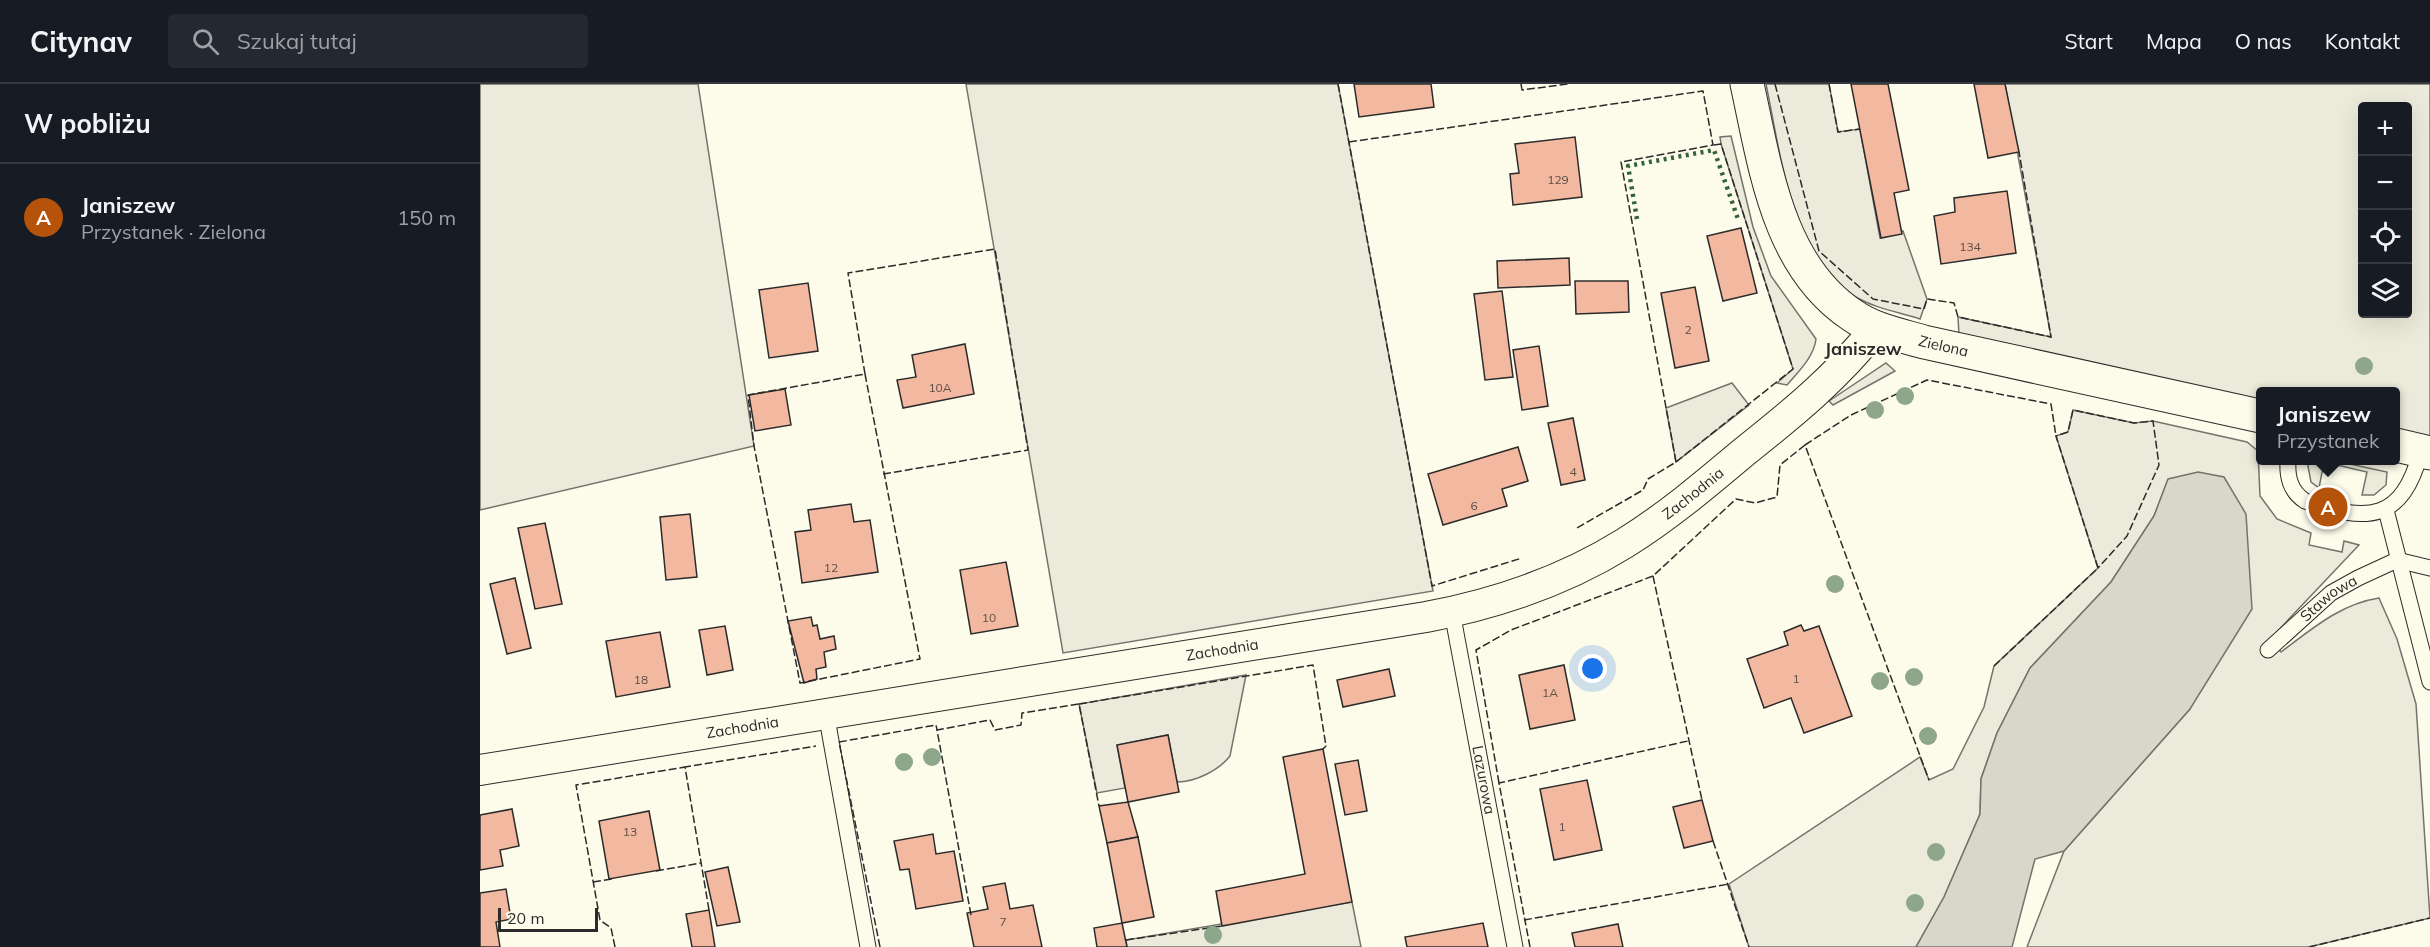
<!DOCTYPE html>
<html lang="pl">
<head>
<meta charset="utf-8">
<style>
	:root { --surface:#171b24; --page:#242831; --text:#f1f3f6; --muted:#9ea1a6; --line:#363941; --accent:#b45309 }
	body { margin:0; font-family:Mulish,sans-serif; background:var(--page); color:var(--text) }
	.controls { position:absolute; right:18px; top:18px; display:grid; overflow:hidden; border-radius:6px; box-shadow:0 6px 24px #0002 }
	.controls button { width:54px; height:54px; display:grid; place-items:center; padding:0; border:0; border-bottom:2px solid var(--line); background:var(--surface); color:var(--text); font:30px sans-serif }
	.scale { position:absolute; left:18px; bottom:15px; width:100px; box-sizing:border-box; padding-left:6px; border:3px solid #2b2b2b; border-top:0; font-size:16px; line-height:21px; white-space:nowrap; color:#2b2b2b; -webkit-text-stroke:4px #fdfbea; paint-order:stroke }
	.you { position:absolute; left:1113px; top:585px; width:21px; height:21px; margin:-15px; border:4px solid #fff; border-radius:50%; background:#1a73e8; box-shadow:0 0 0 9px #1a73e833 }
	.badge { display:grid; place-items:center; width:39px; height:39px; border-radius:50%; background:var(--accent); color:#fff; font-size:20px; font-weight:700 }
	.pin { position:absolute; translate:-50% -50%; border:3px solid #fff; box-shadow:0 2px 6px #0006 }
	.popup { position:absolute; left:1776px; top:303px; width:144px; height:78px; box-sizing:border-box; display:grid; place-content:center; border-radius:6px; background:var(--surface); filter:drop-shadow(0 2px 4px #0005); font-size:20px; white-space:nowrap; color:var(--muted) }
	.popup b { font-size:22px; color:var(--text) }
	.popup::after { content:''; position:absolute; left:50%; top:100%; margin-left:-12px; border:12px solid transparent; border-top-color:var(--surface) }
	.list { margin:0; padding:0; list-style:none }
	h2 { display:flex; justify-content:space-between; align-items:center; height:78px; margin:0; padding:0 24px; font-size:26px }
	h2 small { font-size:20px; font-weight:400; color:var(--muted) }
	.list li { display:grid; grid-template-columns:39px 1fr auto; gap:18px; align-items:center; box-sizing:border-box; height:108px; padding:0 24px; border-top:2px solid var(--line) }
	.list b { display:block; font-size:22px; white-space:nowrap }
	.list p { margin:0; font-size:20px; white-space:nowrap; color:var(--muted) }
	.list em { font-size:20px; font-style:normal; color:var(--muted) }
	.icon { flex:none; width:33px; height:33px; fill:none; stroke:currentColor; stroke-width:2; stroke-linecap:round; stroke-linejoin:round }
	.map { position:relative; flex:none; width:1950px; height:863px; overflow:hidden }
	header { display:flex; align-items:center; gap:36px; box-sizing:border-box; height:84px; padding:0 30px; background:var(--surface); border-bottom:2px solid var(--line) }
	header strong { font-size:28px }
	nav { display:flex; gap:33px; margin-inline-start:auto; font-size:21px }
	.search { width:420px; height:54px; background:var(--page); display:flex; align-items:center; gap:15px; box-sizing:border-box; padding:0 21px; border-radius:6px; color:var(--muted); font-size:22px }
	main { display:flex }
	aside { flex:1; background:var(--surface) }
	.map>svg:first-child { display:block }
	.green { fill:#ecebdb; stroke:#74746e; stroke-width:1.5; fill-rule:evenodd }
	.water { fill:#d8d7c9; stroke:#74746e; stroke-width:1.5 }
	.building { fill:#f2b8a0; stroke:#2b2b2b; stroke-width:1.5 }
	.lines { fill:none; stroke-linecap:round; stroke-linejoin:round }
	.service-casing { stroke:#2b2b2b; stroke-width:17 }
	.minor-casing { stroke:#2b2b2b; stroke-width:32 }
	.tertiary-casing { stroke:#2b2b2b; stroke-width:35 }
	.service { stroke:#fdfbea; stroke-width:15 }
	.minor { stroke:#fdfbea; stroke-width:30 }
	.tertiary { stroke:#fdfbea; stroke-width:33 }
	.hedge { stroke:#34623c; stroke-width:4.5; stroke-dasharray:3 4.5; stroke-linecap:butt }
	.fence { stroke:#2b2b2b; stroke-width:1.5; stroke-dasharray:8 3; stroke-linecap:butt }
	.tree { fill:#8ea78a }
	.labels { text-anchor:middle; stroke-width:4.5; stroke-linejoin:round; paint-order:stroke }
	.number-label { font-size:12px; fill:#5d4e48 }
	.street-label { font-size:15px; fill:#2b2b2b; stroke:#fdfbea }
	.quarter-label { font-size:18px; font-weight:bold; fill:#2b2b2b; stroke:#fdfbea }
</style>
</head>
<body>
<header>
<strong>Citynav</strong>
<div class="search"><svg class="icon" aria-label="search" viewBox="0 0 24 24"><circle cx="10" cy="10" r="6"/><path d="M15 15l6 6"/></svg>Szukaj tutaj</div>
<nav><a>Start</a><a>Mapa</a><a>O nas</a><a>Kontakt</a></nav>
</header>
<main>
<aside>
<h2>W pobliżu<small></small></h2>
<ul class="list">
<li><span class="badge">A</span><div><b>Janiszew</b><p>Przystanek · Zielona</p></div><em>150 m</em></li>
</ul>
</aside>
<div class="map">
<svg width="1950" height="863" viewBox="0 0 1950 863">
	<rect width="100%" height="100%" fill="#fdfbea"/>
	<g class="green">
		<path d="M 0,0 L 218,0 L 274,362 L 0,426 Z"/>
		<path d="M 486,0 L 858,0 L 953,507 L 583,569 Z"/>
		<path d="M 1286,0 L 1349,0 L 1358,48 L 1380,45 L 1400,154 L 1423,147 L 1447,215 L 1440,235 C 1418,228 1394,224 1374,212 C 1311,174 1300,66 1286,0 Z"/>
		<path d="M 1525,0 L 1950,0 L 1950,353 L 1916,345 L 1916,308 L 1780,308 L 1780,316 L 1479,251 L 1478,233 L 1571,253 ZM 1882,22 L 1928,22 L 1928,230 L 1882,230 Z"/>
		<path d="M 1251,52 L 1273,143 L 1291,192 L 1336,255 C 1334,273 1318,288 1307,301 L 1297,299 L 1313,285 L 1241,60 L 1240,53 Z"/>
		<path d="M 1406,279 L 1415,287 L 1353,321 L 1349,317 Z"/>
		<path d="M 1252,299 L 1269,321 L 1196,378 L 1186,324 Z"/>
		<path d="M 1593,326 L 1654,339 L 1673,337 L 1767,358 L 1778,367 L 1780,412 L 1797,435 L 1831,449 L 1829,461 L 1862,468 L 1864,457 L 1879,461 L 1790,555 L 1801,568 C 1832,545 1860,520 1899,514 L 1917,555 L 1936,620 L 1950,834 L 1829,863 L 1547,863 L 1584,767 L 1710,625 L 1688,396 L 1674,432 L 1631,498 L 1550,584 L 1517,649 L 1501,695 L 1500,730 L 1464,813 L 1436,863 L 1269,863 L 1249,800 L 1440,673 L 1449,696 L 1473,685 L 1504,623 L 1514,582 L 1618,484 L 1576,352 L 1588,348 Z"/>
		<path d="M 1827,377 L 1856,377 L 1907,388 L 1906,401 L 1894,411 L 1882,411 L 1887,388 L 1844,378 L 1839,404 L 1831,398 Z"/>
		<path d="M 766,591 L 750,672 C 739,686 716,698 697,698 L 688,651 L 637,661 L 645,704 L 617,709 L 599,620 Z"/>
		<path d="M 872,818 L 881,863 L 647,863 L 646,856 Z"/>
	</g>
	<path class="water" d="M 1718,388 L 1744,393 L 1766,430 L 1772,525 L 1710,625 L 1584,767 L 1555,775 L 1532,863 L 1436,863 L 1464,813 L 1500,730 L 1501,695 L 1517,649 L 1550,584 L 1631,498 L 1674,432 L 1688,395 Z"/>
	<g class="building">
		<path d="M 874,0 L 951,0 L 954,23 L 879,33 Z"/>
		<path d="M 1371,0 L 1408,0 L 1429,106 L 1414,109 L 1422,150 L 1401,154 Z"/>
		<path d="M 1494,0 L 1525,0 L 1539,68 L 1508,74 Z"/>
		<path d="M 1095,53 L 1102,113 L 1033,121 L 1030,90 L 1039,89 L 1035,60 Z"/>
		<path d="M 1527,107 L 1536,169 L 1461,180 L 1454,132 L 1475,128 L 1474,114 Z"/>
		<path d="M 1261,144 L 1277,209 L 1243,217 L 1227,152 Z"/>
		<path d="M 1089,174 L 1090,201 L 1018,204 L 1017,177 Z"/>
		<path d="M 1095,197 L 1148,197 L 1149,228 L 1096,230 Z"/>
		<path d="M 328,199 L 338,267 L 289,274 L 279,206 Z"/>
		<path d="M 1215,203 L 1229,277 L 1195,284 L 1181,209 Z"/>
		<path d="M 1022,207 L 1033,293 L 1005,296 L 994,210 Z"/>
		<path d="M 485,260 L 494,310 L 423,324 L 417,296 L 436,293 L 432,271 Z"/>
		<path d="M 1059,262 L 1068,322 L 1042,326 L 1033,266 Z"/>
		<path d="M 305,305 L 311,341 L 275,347 L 269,311 Z"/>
		<path d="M 1093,334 L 1105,396 L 1081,401 L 1068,339 Z"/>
		<path d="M 1038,363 L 1048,397 L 1022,405 L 1027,422 L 963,441 L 948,390 Z"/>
		<path d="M 371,420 L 374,438 L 390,436 L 398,488 L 322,499 L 315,448 L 331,446 L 328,426 Z"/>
		<path d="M 210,430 L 217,493 L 186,496 L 180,433 Z"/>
		<path d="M 65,439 L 82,520 L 55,525 L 38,444 Z"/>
		<path d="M 526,478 L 538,542 L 491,550 L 480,486 Z"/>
		<path d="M 35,494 L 51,564 L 27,570 L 10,500 Z"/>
		<path d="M 331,533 L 333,542 L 337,541 L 340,555 L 354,552 L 356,565 L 344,568 L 346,583 L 336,585 L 337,595 L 324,599 L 308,537 Z"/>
		<path d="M 1321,541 L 1324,547 L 1339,542 L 1372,632 L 1324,649 L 1311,614 L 1284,624 L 1267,575 L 1308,561 L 1304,548 Z"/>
		<path d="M 245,542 L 253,586 L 227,591 L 219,546 Z"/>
		<path d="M 180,548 L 190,603 L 136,613 L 126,557 Z"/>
		<path d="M 1084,581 L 1095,636 L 1050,645 L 1039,591 Z"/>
		<path d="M 909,585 L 915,612 L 863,623 L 857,596 Z"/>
		<path d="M 688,651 L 699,708 L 648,718 L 637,661 Z"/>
		<path d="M 843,665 L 872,818 L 742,842 L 736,807 L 825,790 L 803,673 Z"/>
		<path d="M 878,676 L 887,727 L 865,731 L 855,680 Z"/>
		<path d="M 1107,696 L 1122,766 L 1074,776 L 1060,705 Z"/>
		<path d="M 1222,716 L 1233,757 L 1204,764 L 1193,723 Z"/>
		<path d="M 648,718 L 658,753 L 627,759 L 619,722 Z"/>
		<path d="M 32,725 L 39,762 L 20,766 L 23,782 L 0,786 L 0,731 Z"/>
		<path d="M 169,727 L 180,786 L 129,795 L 119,737 Z"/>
		<path d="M 453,750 L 456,770 L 474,767 L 483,817 L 436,825 L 429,785 L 420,786 L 414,757 Z"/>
		<path d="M 658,753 L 674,833 L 642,839 L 627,759 Z"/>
		<path d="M 248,783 L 260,838 L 237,842 L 225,788 Z"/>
		<path d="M 525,799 L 530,825 L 553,821 L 562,863 L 494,863 L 487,829 L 508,825 L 503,803 Z"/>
		<path d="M 26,805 L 31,835 L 16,838 L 20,863 L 0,863 L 0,809 Z"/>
		<path d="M 229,826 L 235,863 L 212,863 L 206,830 Z"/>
		<path d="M 642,839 L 647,863 L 617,863 L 614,844 Z"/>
		<path d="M 1003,839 L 1008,863 L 927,863 L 925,853 Z"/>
		<path d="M 1138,840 L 1143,863 L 1095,863 L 1092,849 Z"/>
	</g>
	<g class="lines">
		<g class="service-casing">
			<g id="service">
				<path d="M 1808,376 C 1807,393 1810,407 1825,417 C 1888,439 1922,438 1941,367"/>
				<path d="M 1906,426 L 1950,598"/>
				<path id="s1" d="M 972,528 L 1035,863"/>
				<path id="s2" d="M 1788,566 L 1851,509 L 1878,494 L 1917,476 L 1950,484"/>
				<path d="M 346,629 L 388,863"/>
			</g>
		</g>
		<g class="minor-casing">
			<g id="minor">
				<path id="s3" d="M 0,686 L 946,533 C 1016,520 1084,497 1145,459 C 1187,433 1226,400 1264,368 C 1313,329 1356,294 1396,244"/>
			</g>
		</g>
		<g class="tertiary-casing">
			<g id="tertiary">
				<path id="s4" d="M 1267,0 C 1285,81 1297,181 1372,231 C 1393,246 1420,251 1444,258 L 1780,332"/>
				<path d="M 1916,361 L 1950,369"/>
			</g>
		</g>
		<use href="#service" class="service"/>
		<use href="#minor" class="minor"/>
		<use href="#tertiary" class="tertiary"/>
		<path class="hedge" d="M 1157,135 L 1148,82 L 1234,66 L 1258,135"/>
		<g class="fence">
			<path d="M 858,0 L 952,502 L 1042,474"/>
			<path d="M 1041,0 L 1042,6 L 1088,0"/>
			<path d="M 1295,0 L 1339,167 L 1393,215 L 1444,225 L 1447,215 L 1474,219 L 1478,233 L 1571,253 L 1539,68"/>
			<path d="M 1349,0 L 1358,48 L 1380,45"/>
			<path d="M 869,58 L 1223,7 L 1233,61 L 1141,78 L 1196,378 L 1168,395 L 1163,406 L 1097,444"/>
			<path d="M 385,290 L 440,575 L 320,599 L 274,362 L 268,311 Z"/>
			<path d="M 385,290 L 368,189 L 515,165 L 548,366 L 403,390"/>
			<path d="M 1325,361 L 1371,331 L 1447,296 L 1571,320 L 1576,352"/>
			<path d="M 1196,378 L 1313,285 L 1241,60 L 1233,61"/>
			<path d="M 1173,492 L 1222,716"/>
			<path d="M 1514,582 L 1618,484 L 1576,352 L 1588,348 L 1593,326 L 1654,339 L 1673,337 L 1679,381 L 1647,452 L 1618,484"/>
			<path d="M 599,620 L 833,581 L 846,662 L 843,665"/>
			<path d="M 1019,699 L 996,566 L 1031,546 L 1173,492 L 1256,415 L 1275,419 L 1297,413 L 1300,381 L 1325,361 L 1449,696"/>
			<path d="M 1233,757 L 1269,863"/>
			<path d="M 176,787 L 221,779"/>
			<path d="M 113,798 L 132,795"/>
			<path d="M 229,826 L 205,683 L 336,662"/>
			<path d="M 491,831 L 457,646 L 510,636 L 515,646 L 541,641 L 542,629 L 599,620 L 619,722"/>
			<path d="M 1044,836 L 1249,800"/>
			<path d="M 646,856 L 742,842"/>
			<path d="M 135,863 L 131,844 L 120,836 L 96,701 L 205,683"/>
			<path d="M 400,863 L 359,658 L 456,641 L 457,646"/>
			<path d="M 1050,863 L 1019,699 L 1208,657"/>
			<path d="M 1829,863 L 1950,834"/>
		</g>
	</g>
	<g class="tree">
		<circle cx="1884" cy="282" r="9"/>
		<circle cx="1425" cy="312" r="9"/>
		<circle cx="1395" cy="326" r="9"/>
		<circle cx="1355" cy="500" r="9"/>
		<circle cx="1434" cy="593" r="9"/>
		<circle cx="1400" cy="597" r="9"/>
		<circle cx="1448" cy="652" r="9"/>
		<circle cx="452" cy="673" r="9"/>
		<circle cx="424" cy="678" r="9"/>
		<circle cx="1456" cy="768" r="9"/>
		<circle cx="1435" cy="819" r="9"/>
		<circle cx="733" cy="851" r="9"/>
	</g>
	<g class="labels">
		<g class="number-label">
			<text x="1078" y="100">129</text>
			<text x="1490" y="167">134</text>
			<text x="1208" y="250">2</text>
			<text x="460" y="308">10A</text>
			<text x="1093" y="392">4</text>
			<text x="994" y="426">6</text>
			<text x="351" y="488">12</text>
			<text x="509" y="538">10</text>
			<text x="1316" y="599">1</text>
			<text x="161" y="600">18</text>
			<text x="1070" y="613">1A</text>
			<text x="1082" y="747">1</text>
			<text x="150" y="752">13</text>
			<text x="523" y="842">7</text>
		</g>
		<g class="street-label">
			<text dy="5" stroke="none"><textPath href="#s4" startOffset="358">Zielona</textPath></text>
			<text dy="5" stroke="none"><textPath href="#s3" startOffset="1256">Zachodnia</textPath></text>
			<text dy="5" stroke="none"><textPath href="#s2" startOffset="80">Stawowa</textPath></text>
			<text dy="5" stroke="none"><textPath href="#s3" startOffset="752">Zachodnia</textPath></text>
			<text dy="5" stroke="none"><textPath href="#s3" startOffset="266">Zachodnia</textPath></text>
			<text dy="5" stroke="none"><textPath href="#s1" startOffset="171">Lazurowa</textPath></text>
		</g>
		<g class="quarter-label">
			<text x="1383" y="271">Janiszew</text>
		</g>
	</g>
</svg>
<div class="controls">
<button>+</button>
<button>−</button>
<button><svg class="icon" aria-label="locate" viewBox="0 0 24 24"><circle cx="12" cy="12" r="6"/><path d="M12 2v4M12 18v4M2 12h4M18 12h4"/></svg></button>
<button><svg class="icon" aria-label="layers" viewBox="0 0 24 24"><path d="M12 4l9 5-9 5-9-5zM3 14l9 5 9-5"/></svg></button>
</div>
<div class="scale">20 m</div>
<div class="you"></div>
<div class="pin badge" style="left:1848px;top:423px">A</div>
<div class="popup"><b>Janiszew</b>Przystanek</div>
</div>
</main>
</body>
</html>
